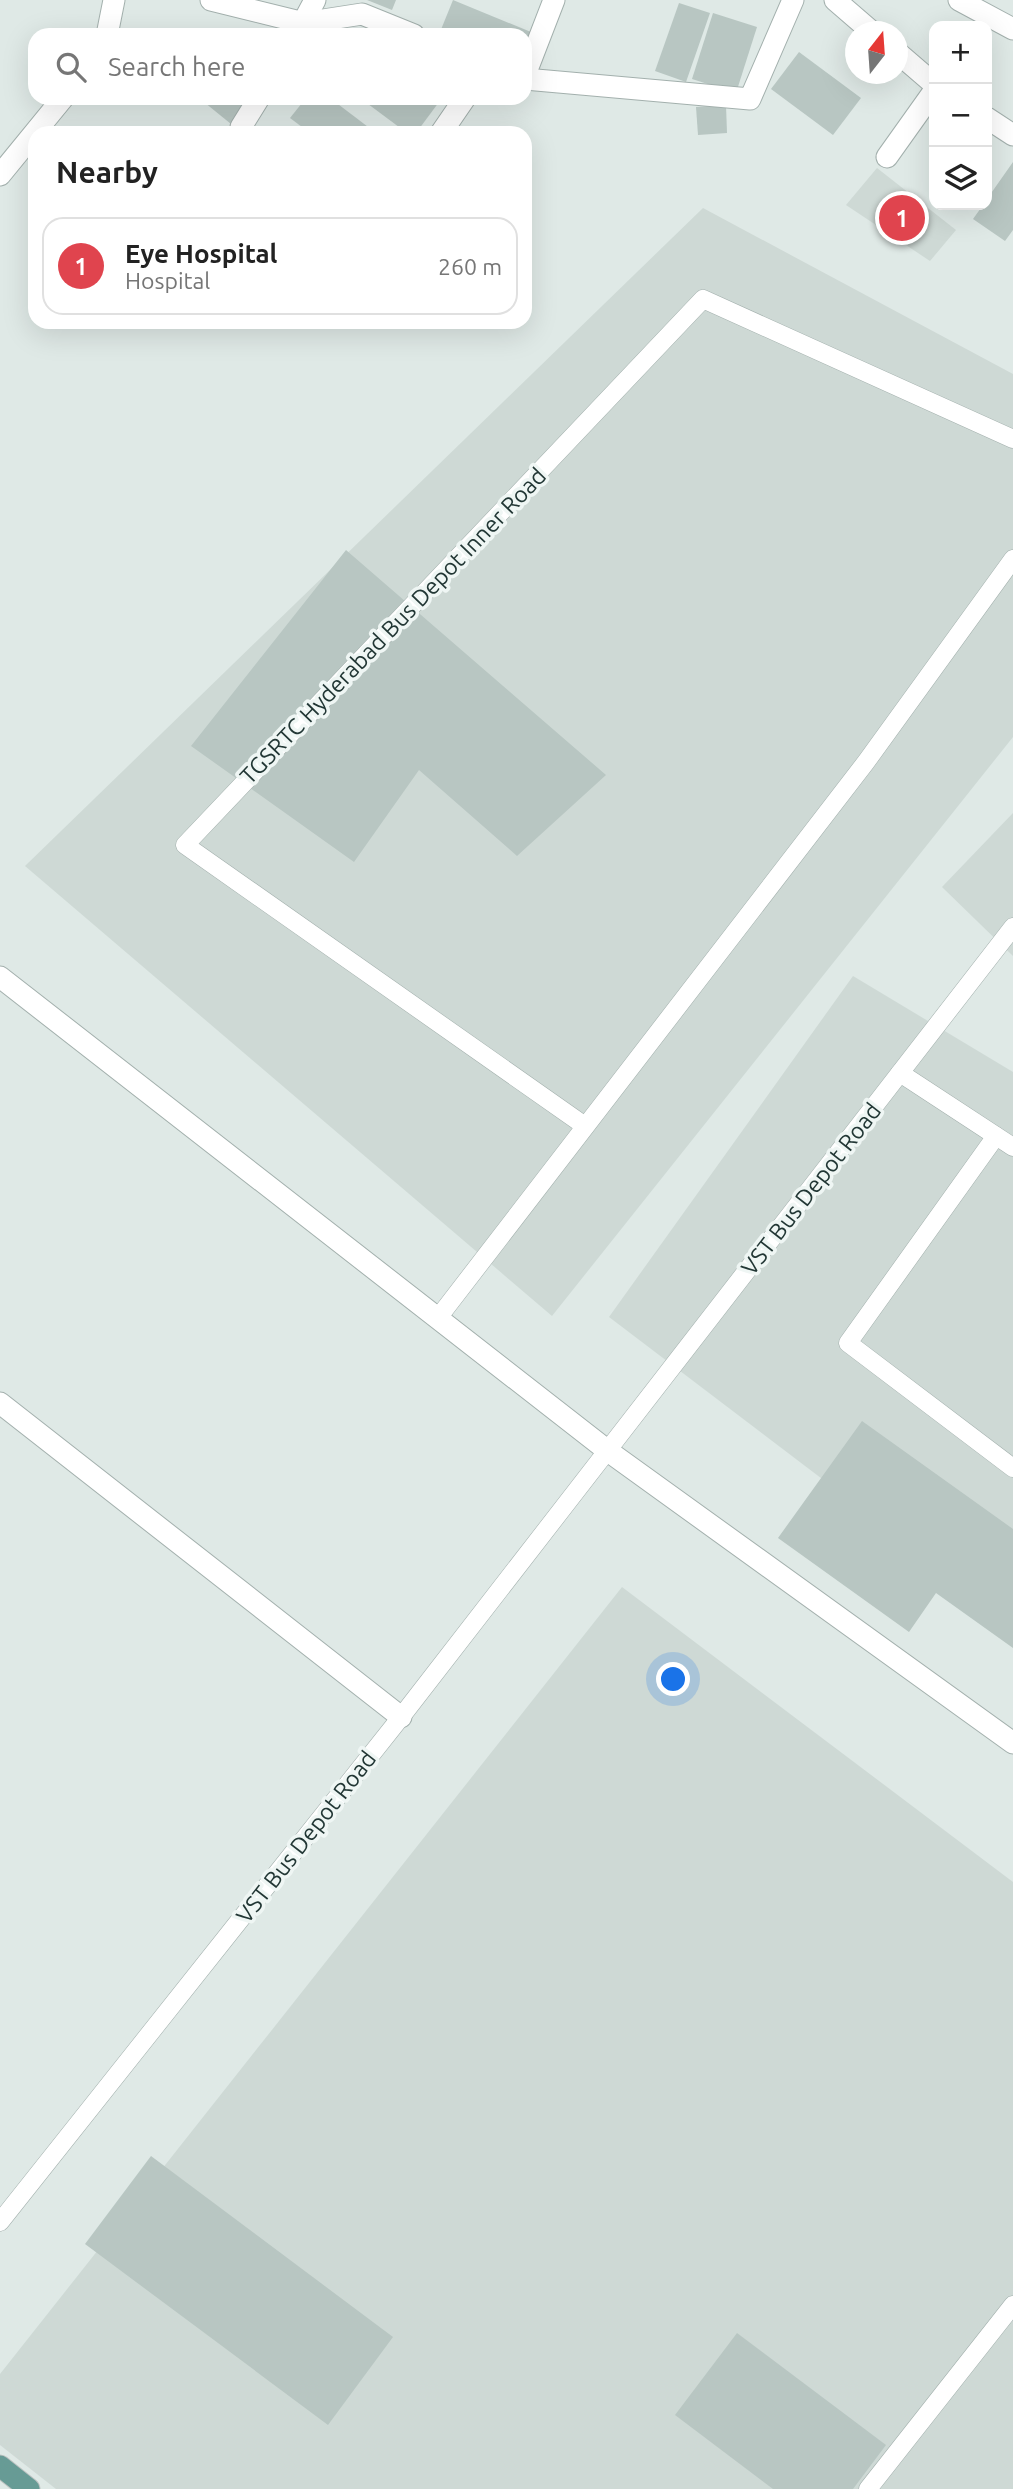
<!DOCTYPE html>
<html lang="en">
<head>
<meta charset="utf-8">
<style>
	:root { --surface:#fff; --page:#f6f6f6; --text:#222; --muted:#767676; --line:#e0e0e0; --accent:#db2777 }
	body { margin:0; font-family:Ubuntu,sans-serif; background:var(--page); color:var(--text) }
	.controls { position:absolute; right:21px; top:21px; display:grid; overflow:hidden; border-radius:14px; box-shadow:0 7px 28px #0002 }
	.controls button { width:63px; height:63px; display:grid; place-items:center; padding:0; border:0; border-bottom:2px solid var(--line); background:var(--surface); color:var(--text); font:35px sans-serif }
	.compass { position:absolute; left:845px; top:21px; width:63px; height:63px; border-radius:50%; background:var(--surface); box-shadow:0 7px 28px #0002; rotate:17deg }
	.you { position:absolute; left:674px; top:1680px; width:24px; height:24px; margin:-18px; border:5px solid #fff; border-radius:50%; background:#1a73e8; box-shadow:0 0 0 10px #1a73e833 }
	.badge { display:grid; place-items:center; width:46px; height:46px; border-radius:50%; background:var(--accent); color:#fff; font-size:23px; font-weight:700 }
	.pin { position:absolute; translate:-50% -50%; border:4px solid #fff; box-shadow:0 2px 7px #0006 }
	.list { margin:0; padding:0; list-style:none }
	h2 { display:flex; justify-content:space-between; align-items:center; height:91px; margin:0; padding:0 28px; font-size:30px }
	h2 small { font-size:23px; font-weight:400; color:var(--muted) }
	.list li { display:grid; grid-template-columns:46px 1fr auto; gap:21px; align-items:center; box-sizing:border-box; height:98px; margin:0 14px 14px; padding:0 14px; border:2px solid var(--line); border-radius:21px }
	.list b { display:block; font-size:26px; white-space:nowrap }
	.list p { margin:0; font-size:23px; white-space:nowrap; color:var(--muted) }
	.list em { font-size:23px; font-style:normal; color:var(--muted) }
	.icon { flex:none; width:38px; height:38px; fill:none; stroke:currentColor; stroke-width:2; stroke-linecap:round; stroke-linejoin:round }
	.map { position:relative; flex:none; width:1013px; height:2489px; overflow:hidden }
	.search { position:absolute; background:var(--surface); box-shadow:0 7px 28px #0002; left:28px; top:28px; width:504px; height:77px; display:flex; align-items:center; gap:18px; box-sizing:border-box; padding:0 24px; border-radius:21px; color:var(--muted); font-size:26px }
	.panel { position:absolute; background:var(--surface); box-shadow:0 7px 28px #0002; left:28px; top:126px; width:504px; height:203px; border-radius:21px }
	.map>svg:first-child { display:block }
	.built { fill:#ced9d5 }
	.building { fill:#b8c6c2 }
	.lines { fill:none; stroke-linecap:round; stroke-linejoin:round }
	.service-casing { stroke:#a3b0ad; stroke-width:19 }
	.minor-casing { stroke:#a3b0ad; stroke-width:23 }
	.primary-casing { stroke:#bdc3c2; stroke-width:23 }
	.service { stroke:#fff; stroke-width:18 }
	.minor { stroke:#fff; stroke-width:21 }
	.primary { stroke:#679b95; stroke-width:21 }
	.labels { text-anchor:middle; stroke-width:7; stroke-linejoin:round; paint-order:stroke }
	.street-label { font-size:23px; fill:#223735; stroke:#eff6f4 }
</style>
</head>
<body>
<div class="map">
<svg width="1013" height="2489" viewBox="0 0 1013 2489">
	<rect width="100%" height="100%" fill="#dfe9e6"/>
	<g class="built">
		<path d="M 877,168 L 956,230 L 930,261 L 846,205 Z"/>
		<path d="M 703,208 L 1013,374 L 1013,737 L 552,1316 L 25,866 Z"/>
		<path d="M 1013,813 L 1013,956 L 942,887 Z"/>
		<path d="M 853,976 L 1013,1072 L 1013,1624 L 609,1317 Z"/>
		<path d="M 622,1587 L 1013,1882 L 1013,2489 L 56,2489 L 0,2445 L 0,2374 Z"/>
	</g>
	<g class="building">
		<path d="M 367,0 L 396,0 L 392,10 Z"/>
		<path d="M 453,0 L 531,32 L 525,46 L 525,35 L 447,35 L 440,32 Z"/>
		<path d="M 679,3 L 710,13 L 686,82 L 655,71 Z"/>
		<path d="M 713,13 L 757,27 L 736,93 L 692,79 Z"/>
		<path d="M 338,23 L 357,35 L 330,35 Z"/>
		<path d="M 799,52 L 861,98 L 833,135 L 771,89 Z"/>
		<path d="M 199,98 L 252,98 L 231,124 Z"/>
		<path d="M 306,98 L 330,98 L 376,133 L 310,133 L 290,118 Z"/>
		<path d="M 360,98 L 442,98 L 416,133 L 407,133 Z"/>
		<path d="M 726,105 L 727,133 L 698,135 L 696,107 Z"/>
		<path d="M 1013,162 L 1013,230 L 1005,241 L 973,219 L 983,205 L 987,205 L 987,199 Z"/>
		<path d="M 346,550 L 606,775 L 517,856 L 419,770 L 354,862 L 191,746 Z"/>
		<path d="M 862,1421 L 1013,1529 L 1013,1648 L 936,1593 L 909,1632 L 778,1538 Z"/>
		<path d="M 151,2156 L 393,2337 L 328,2425 L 85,2244 Z"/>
		<path d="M 737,2333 L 886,2445 L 853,2489 L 773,2489 L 675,2415 Z"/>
	</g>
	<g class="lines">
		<g class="service-casing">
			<g id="service">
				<path d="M 900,1073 L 1013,1147"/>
				<path d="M 585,1126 L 185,845 L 703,299 L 1013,439"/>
				<path d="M 996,1136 L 848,1343 L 1013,1468"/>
				<path d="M 438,1318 L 866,762 L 1013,559"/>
				<path d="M 0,2222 L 401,1717 L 1013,927"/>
				<path d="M 868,2489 L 1013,2305"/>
			</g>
		</g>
		<g class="minor-casing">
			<g id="minor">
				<path d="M 211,0 L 304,23 L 362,14 L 414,35"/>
				<path d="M 835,0 L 872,32"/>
				<path d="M 959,0 L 1013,29"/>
				<path d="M 299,30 L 315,0"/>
				<path d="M 107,35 L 114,0"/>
				<path d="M 898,53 L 934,84"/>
				<path d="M 525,75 L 554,0"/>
				<path d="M 525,79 L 750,99 L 793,0"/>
				<path d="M 987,118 L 1013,135"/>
				<path d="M 241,127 L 259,98"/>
				<path d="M 441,133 L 465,98"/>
				<path d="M 887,157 L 934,91"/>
				<path d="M 0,175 L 63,98"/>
				<path d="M 0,977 L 608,1451 L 1013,1743"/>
				<path d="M 0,1403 L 401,1717"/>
			</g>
		</g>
		<g class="primary-casing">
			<path id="primary" d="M 0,2466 L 29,2489"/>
		</g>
		<use href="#service" class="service"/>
		<use href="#minor" class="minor"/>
		<use href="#primary" class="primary"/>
	</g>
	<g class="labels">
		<g class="street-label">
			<text transform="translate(393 626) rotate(-46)" y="8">TGSRTC Hyderabad Bus Depot Inner Road</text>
			<text transform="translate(811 1189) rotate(-52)" y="8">VST Bus Depot Road</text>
			<text transform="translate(306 1837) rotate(-52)" y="8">VST Bus Depot Road</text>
		</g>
	</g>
</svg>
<div class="controls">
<button>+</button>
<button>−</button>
<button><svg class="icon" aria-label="layers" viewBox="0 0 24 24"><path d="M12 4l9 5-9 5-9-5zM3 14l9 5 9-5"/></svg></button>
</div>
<svg class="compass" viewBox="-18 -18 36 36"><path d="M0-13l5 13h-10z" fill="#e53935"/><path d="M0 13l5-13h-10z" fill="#767676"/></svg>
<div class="you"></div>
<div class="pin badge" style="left:902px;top:218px;background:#e0444e">1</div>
<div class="search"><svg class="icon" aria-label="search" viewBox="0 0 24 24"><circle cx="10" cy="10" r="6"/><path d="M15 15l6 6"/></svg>Search here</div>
<section class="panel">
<h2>Nearby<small></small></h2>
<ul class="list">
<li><span class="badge" style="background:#e0444e">1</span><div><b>Eye Hospital</b><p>Hospital</p></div><em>260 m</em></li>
</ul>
</section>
</div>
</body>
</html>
